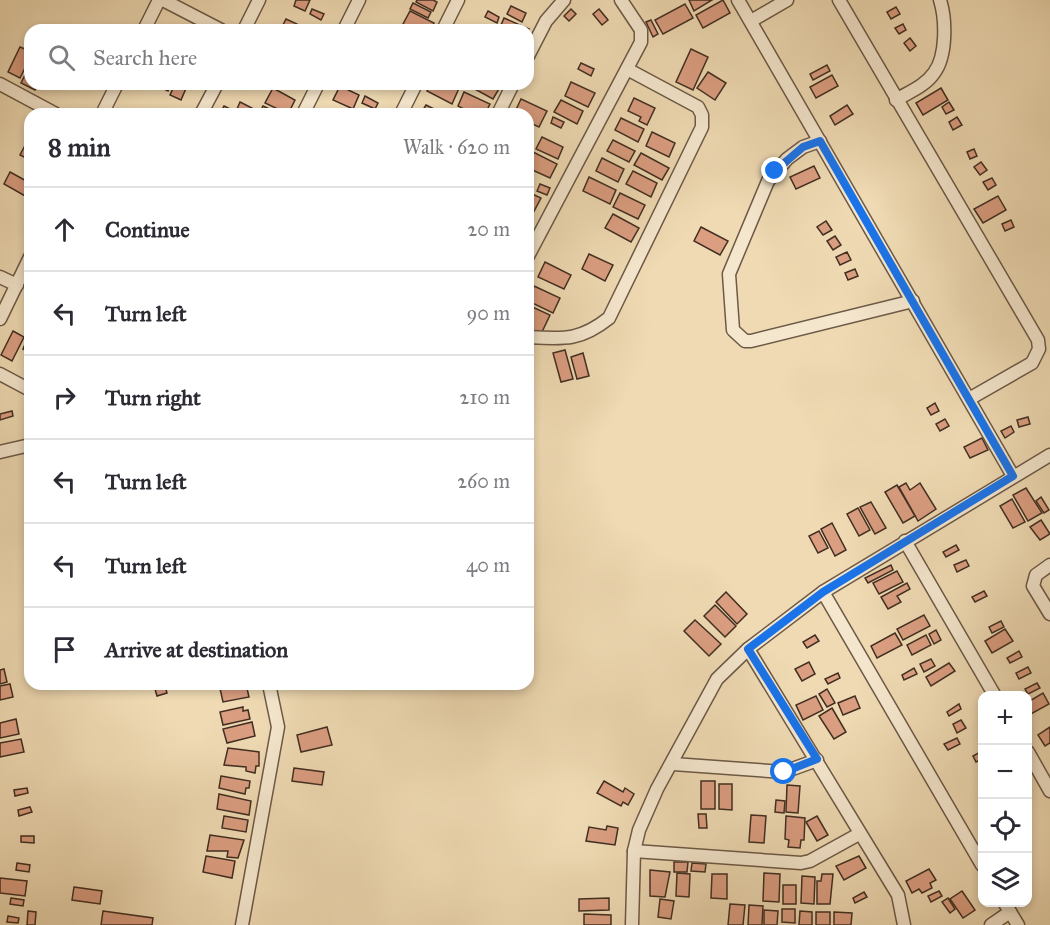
<!DOCTYPE html>
<html lang="en">
<head>
<meta charset="utf-8">
<style>
	:root { --surface:#fff; --page:#f7f7f7; --text:#2b2b33; --muted:#7c7c81; --line:#e1e1e2 }
	body { margin:0; font-family:"IM FELL Great Primer",serif; background:var(--page); color:var(--text) }
	.controls { position:absolute; right:18px; bottom:18px; display:grid; overflow:hidden; border-radius:12px; box-shadow:0 3px 9px #0003 }
	.controls button { width:54px; height:54px; display:grid; place-items:center; padding:0; border:0; border-bottom:2px solid var(--line); background:var(--surface); color:var(--text); font:30px sans-serif }
	.stop { position:absolute; width:18px; height:18px; margin:-14px; border:4px solid #1a73e8; border-radius:50%; background:#fff }
	.stop.end { background:#1a73e8; border-color:#fff; box-shadow:0 2px 6px #0008 }
	.list { margin:0; padding:0; list-style:none }
	h2 { display:flex; justify-content:space-between; align-items:center; height:78px; margin:0; padding:0 24px; font-size:26px }
	h2 small { font-size:20px; font-weight:400; color:var(--muted) }
	.list li { display:grid; grid-template-columns:39px 1fr auto; gap:18px; align-items:center; box-sizing:border-box; height:84px; padding:0 24px; border-top:2px solid var(--line) }
	.list b { display:block; font-size:22px; white-space:nowrap }
	.list em { font-size:20px; font-style:normal; color:var(--muted) }
	.icon { flex:none; width:33px; height:33px; fill:none; stroke:currentColor; stroke-width:2; stroke-linecap:round; stroke-linejoin:round }
	.map { position:relative; flex:none; width:1050px; height:925px; overflow:hidden }
	.search { position:absolute; background:var(--surface); box-shadow:0 3px 9px #0003; left:24px; top:24px; width:510px; height:66px; display:flex; align-items:center; gap:15px; box-sizing:border-box; padding:0 21px; border-radius:18px; color:var(--muted); font-size:22px }
	.panel { position:absolute; background:var(--surface); box-shadow:0 3px 9px #0003; left:24px; top:108px; width:510px; height:582px; border-radius:18px }
	.map>svg:first-child { display:block }
	.building { fill:#db9e81; stroke:#412e21; stroke-width:1.5 }
	.lines { fill:none; stroke-linecap:round; stroke-linejoin:round }
	.minor-casing { stroke:#6c5946; stroke-width:15 }
	.minor { stroke:#f5e7ce; stroke-width:12 }
	.route { stroke:#1a73e8; stroke-width:8 }
</style>
</head>
<body>
<div class="map">
<svg width="1050" height="925" viewBox="0 0 1050 925">
	<rect width="100%" height="100%" fill="#efdab3"/>
	<filter id="stains"><feTurbulence type="fractalNoise" baseFrequency=".00333" numOctaves="4"/><feColorMatrix values="0 0 0 0 .2 0 0 0 0 .09 0 0 0 0 .02 0 0 0 .5 -.17"/></filter>
	<radialGradient id="worn" r=".72"><stop offset=".6" stop-color="#630" stop-opacity="0"/><stop offset="1" stop-color="#630" stop-opacity=".3"/></radialGradient>
	<g class="building">
		<path d="M 296,0 L 310,0 L 305,11 L 294,6 Z"/>
		<path d="M 417,0 L 433,0 L 437,2 L 433,11 L 416,2 Z"/>
		<path d="M 689,0 L 712,0 L 694,11 Z"/>
		<path d="M 723,0 L 730,13 L 703,28 L 696,15 Z"/>
		<path d="M 413,3 L 431,12 L 428,18 L 410,9 Z"/>
		<path d="M 685,4 L 693,18 L 663,34 L 655,20 Z"/>
		<path d="M 511,6 L 526,13 L 522,22 L 507,14 Z"/>
		<path d="M 896,7 L 900,14 L 891,19 L 887,12 Z"/>
		<path d="M 312,9 L 324,14 L 321,20 L 310,14 Z"/>
		<path d="M 571,9 L 576,14 L 569,21 L 564,16 Z"/>
		<path d="M 599,9 L 608,20 L 602,25 L 593,14 Z"/>
		<path d="M 410,11 L 434,23 L 431,30 L 410,30 L 402,26 Z"/>
		<path d="M 488,11 L 499,17 L 497,23 L 485,17 Z"/>
		<path d="M 504,18 L 529,29 L 528,30 L 499,30 Z"/>
		<path d="M 286,19 L 297,24 L 294,30 L 283,25 Z"/>
		<path d="M 651,20 L 658,34 L 653,37 L 646,22 Z"/>
		<path d="M 903,24 L 906,30 L 899,34 L 895,28 Z"/>
		<path d="M 910,38 L 916,46 L 910,51 L 904,43 Z"/>
		<path d="M 20,47 L 30,51 L 30,58 L 20,78 L 8,72 Z"/>
		<path d="M 691,49 L 708,57 L 693,90 L 676,82 Z"/>
		<path d="M 581,63 L 594,69 L 591,76 L 578,69 Z"/>
		<path d="M 30,65 L 30,84 L 38,84 L 35,90 L 21,83 Z"/>
		<path d="M 827,65 L 830,71 L 813,80 L 810,74 Z"/>
		<path d="M 708,72 L 726,83 L 715,100 L 697,88 Z"/>
		<path d="M 832,75 L 838,86 L 816,98 L 810,87 Z"/>
		<path d="M 571,82 L 595,93 L 588,107 L 565,96 Z"/>
		<path d="M 154,84 L 171,84 L 168,91 Z"/>
		<path d="M 175,84 L 187,86 L 181,100 L 170,95 Z"/>
		<path d="M 431,84 L 455,84 L 460,86 L 452,104 L 427,91 Z"/>
		<path d="M 473,84 L 494,84 L 500,87 L 493,99 L 471,87 Z"/>
		<path d="M 340,86 L 359,95 L 353,109 L 333,100 Z"/>
		<path d="M 273,88 L 295,100 L 288,114 L 265,103 Z"/>
		<path d="M 941,88 L 948,100 L 923,115 L 916,103 Z"/>
		<path d="M 464,92 L 490,104 L 485,114 L 473,114 L 458,106 Z"/>
		<path d="M 365,96 L 378,103 L 375,109 L 362,103 Z"/>
		<path d="M 634,98 L 655,108 L 647,125 L 639,121 L 641,117 L 628,111 Z"/>
		<path d="M 521,99 L 547,111 L 539,127 L 528,122 L 528,114 L 514,114 Z"/>
		<path d="M 561,100 L 583,111 L 577,124 L 554,112 Z"/>
		<path d="M 240,102 L 252,108 L 249,114 L 237,109 Z"/>
		<path d="M 949,102 L 954,110 L 946,114 L 942,107 Z"/>
		<path d="M 426,105 L 442,113 L 442,114 L 421,113 Z"/>
		<path d="M 847,105 L 853,114 L 835,125 L 830,116 Z"/>
		<path d="M 224,106 L 240,114 L 220,114 Z"/>
		<path d="M 263,106 L 278,113 L 278,114 L 259,114 Z"/>
		<path d="M 553,117 L 564,122 L 561,128 L 551,123 Z"/>
		<path d="M 957,117 L 962,125 L 953,130 L 949,122 Z"/>
		<path d="M 621,118 L 644,129 L 638,142 L 615,130 Z"/>
		<path d="M 652,132 L 675,143 L 669,157 L 646,146 Z"/>
		<path d="M 30,136 L 30,160 L 20,155 Z"/>
		<path d="M 542,137 L 563,147 L 558,159 L 536,149 Z"/>
		<path d="M 613,140 L 635,151 L 629,162 L 607,151 Z"/>
		<path d="M 974,149 L 977,156 L 970,159 L 967,152 Z"/>
		<path d="M 533,152 L 557,164 L 550,178 L 528,168 Z"/>
		<path d="M 641,153 L 669,168 L 662,180 L 634,165 Z"/>
		<path d="M 602,158 L 624,169 L 618,182 L 596,171 Z"/>
		<path d="M 981,162 L 987,170 L 980,175 L 974,167 Z"/>
		<path d="M 814,166 L 820,178 L 796,189 L 790,177 Z"/>
		<path d="M 633,171 L 657,183 L 651,197 L 626,184 Z"/>
		<path d="M 10,172 L 30,183 L 27,197 L 4,184 Z"/>
		<path d="M 589,177 L 616,190 L 610,204 L 583,191 Z"/>
		<path d="M 992,178 L 996,185 L 988,190 L 983,182 Z"/>
		<path d="M 540,184 L 550,188 L 547,195 L 537,191 Z"/>
		<path d="M 528,192 L 541,198 L 533,213 L 528,211 Z"/>
		<path d="M 620,193 L 645,205 L 638,219 L 613,207 Z"/>
		<path d="M 998,196 L 1006,210 L 983,223 L 974,209 Z"/>
		<path d="M 613,214 L 639,228 L 631,242 L 605,228 Z"/>
		<path d="M 1011,220 L 1014,227 L 1005,231 L 1002,224 Z"/>
		<path d="M 826,221 L 832,230 L 823,235 L 817,227 Z"/>
		<path d="M 701,227 L 728,241 L 720,255 L 694,241 Z"/>
		<path d="M 835,236 L 841,245 L 833,250 L 827,241 Z"/>
		<path d="M 847,252 L 851,260 L 840,265 L 836,257 Z"/>
		<path d="M 589,254 L 613,265 L 605,281 L 582,269 Z"/>
		<path d="M 545,262 L 571,275 L 564,289 L 538,277 Z"/>
		<path d="M 855,269 L 858,276 L 848,280 L 845,273 Z"/>
		<path d="M 534,286 L 560,298 L 553,313 L 528,301 Z"/>
		<path d="M 528,305 L 550,315 L 541,334 L 530,329 L 532,323 L 528,321 Z"/>
		<path d="M 13,331 L 24,337 L 12,361 L 1,355 Z"/>
		<path d="M 29,334 L 30,335 L 30,352 L 23,349 Z"/>
		<path d="M 565,350 L 573,379 L 561,382 L 553,353 Z"/>
		<path d="M 583,353 L 589,376 L 577,379 L 571,357 Z"/>
		<path d="M 935,403 L 939,411 L 931,415 L 927,408 Z"/>
		<path d="M 12,411 L 13,416 L 0,420 L 0,414 Z"/>
		<path d="M 1028,417 L 1030,424 L 1019,427 L 1017,420 Z"/>
		<path d="M 945,419 L 949,426 L 940,431 L 936,424 Z"/>
		<path d="M 1011,426 L 1014,432 L 1005,438 L 1001,431 Z"/>
		<path d="M 982,438 L 988,450 L 970,458 L 964,447 Z"/>
		<path d="M 906,483 L 910,490 L 920,483 L 936,509 L 918,521 L 899,487 Z"/>
		<path d="M 897,485 L 915,516 L 903,523 L 885,492 Z"/>
		<path d="M 1026,488 L 1042,513 L 1028,521 L 1013,495 Z"/>
		<path d="M 1041,497 L 1049,510 L 1044,513 L 1036,501 Z"/>
		<path d="M 1012,499 L 1025,522 L 1013,528 L 1000,506 Z"/>
		<path d="M 871,502 L 886,528 L 875,534 L 860,507 Z"/>
		<path d="M 858,508 L 870,530 L 859,536 L 847,514 Z"/>
		<path d="M 1041,520 L 1050,534 L 1040,540 L 1030,527 Z"/>
		<path d="M 832,523 L 846,550 L 835,556 L 821,529 Z"/>
		<path d="M 819,531 L 828,548 L 818,553 L 809,536 Z"/>
		<path d="M 956,545 L 959,550 L 946,557 L 943,552 Z"/>
		<path d="M 966,560 L 969,566 L 957,572 L 954,565 Z"/>
		<path d="M 891,565 L 893,570 L 868,583 L 865,578 Z"/>
		<path d="M 897,571 L 903,582 L 879,594 L 873,583 Z"/>
		<path d="M 907,583 L 910,589 L 897,596 L 901,602 L 888,609 L 881,597 Z"/>
		<path d="M 984,591 L 987,596 L 975,602 L 972,597 Z"/>
		<path d="M 726,592 L 747,614 L 737,624 L 716,602 Z"/>
		<path d="M 715,605 L 736,626 L 725,637 L 704,616 Z"/>
		<path d="M 924,615 L 930,626 L 903,640 L 897,629 Z"/>
		<path d="M 695,620 L 721,644 L 709,656 L 684,631 Z"/>
		<path d="M 1001,621 L 1004,627 L 992,633 L 989,627 Z"/>
		<path d="M 1005,629 L 1013,641 L 992,653 L 985,641 Z"/>
		<path d="M 936,630 L 941,640 L 934,644 L 929,634 Z"/>
		<path d="M 895,633 L 902,645 L 877,658 L 871,646 Z"/>
		<path d="M 815,635 L 819,641 L 807,648 L 803,642 Z"/>
		<path d="M 926,635 L 931,645 L 912,655 L 907,645 Z"/>
		<path d="M 1019,651 L 1022,657 L 1010,663 L 1007,658 Z"/>
		<path d="M 931,659 L 935,666 L 924,672 L 920,664 Z"/>
		<path d="M 809,662 L 815,674 L 802,681 L 795,669 Z"/>
		<path d="M 949,663 L 955,671 L 931,686 L 926,677 Z"/>
		<path d="M 1028,667 L 1031,673 L 1019,679 L 1016,673 Z"/>
		<path d="M 914,668 L 917,674 L 904,680 L 902,675 Z"/>
		<path d="M 4,669 L 7,682 L 0,684 L 0,670 Z"/>
		<path d="M 838,673 L 840,678 L 828,684 L 825,679 Z"/>
		<path d="M 1037,683 L 1040,688 L 1028,694 L 1025,689 Z"/>
		<path d="M 10,684 L 13,697 L 0,700 L 0,686 Z"/>
		<path d="M 219,684 L 246,684 L 249,697 L 223,702 Z"/>
		<path d="M 165,686 L 167,693 L 157,696 L 155,689 Z"/>
		<path d="M 827,689 L 835,703 L 827,707 L 819,694 Z"/>
		<path d="M 1043,693 L 1049,704 L 1029,715 L 1028,702 Z"/>
		<path d="M 816,696 L 823,710 L 803,720 L 796,705 Z"/>
		<path d="M 855,696 L 860,708 L 843,715 L 838,703 Z"/>
		<path d="M 959,704 L 961,709 L 949,716 L 947,712 Z"/>
		<path d="M 243,707 L 243,711 L 248,710 L 250,719 L 223,725 L 220,712 Z"/>
		<path d="M 832,708 L 846,732 L 834,739 L 819,716 Z"/>
		<path d="M 16,719 L 19,734 L 0,738 L 0,723 Z"/>
		<path d="M 961,720 L 966,728 L 957,733 L 953,724 Z"/>
		<path d="M 252,722 L 255,736 L 227,743 L 223,729 Z"/>
		<path d="M 327,727 L 332,745 L 301,752 L 297,735 Z"/>
		<path d="M 1050,727 L 1050,743 L 1045,746 L 1038,735 Z"/>
		<path d="M 957,738 L 960,744 L 948,750 L 944,744 Z"/>
		<path d="M 21,739 L 24,752 L 0,757 L 0,743 Z"/>
		<path d="M 228,748 L 259,752 L 259,766 L 256,766 L 255,773 L 246,771 L 246,767 L 224,765 Z"/>
		<path d="M 982,751 L 982,759 L 976,762 L 973,756 Z"/>
		<path d="M 294,768 L 324,772 L 322,785 L 292,781 Z"/>
		<path d="M 221,776 L 250,781 L 249,788 L 246,788 L 245,794 L 219,788 Z"/>
		<path d="M 604,781 L 623,792 L 625,788 L 634,794 L 628,805 L 623,802 L 621,806 L 597,793 Z"/>
		<rect x="701" y="781" width="14" height="28"/>
		<path d="M 719,784 L 732,784 L 732,810 L 719,809 Z"/>
		<path d="M 787,785 L 800,786 L 798,813 L 786,812 Z"/>
		<path d="M 27,788 L 28,793 L 15,796 L 14,790 Z"/>
		<path d="M 219,794 L 251,801 L 249,815 L 217,809 Z"/>
		<path d="M 776,800 L 785,801 L 784,813 L 775,812 Z"/>
		<path d="M 30,807 L 32,812 L 19,816 L 18,810 Z"/>
		<path d="M 698,814 L 706,814 L 707,828 L 699,828 Z"/>
		<path d="M 751,815 L 766,816 L 764,843 L 749,842 Z"/>
		<path d="M 224,816 L 248,820 L 246,832 L 222,828 Z"/>
		<path d="M 786,816 L 805,818 L 804,840 L 801,840 L 800,848 L 788,847 L 789,840 L 785,839 Z"/>
		<path d="M 817,816 L 828,835 L 817,841 L 806,822 Z"/>
		<path d="M 607,826 L 618,828 L 615,845 L 586,841 L 589,827 L 606,830 Z"/>
		<path d="M 210,835 L 244,840 L 238,858 L 227,857 L 228,851 L 207,851 Z"/>
		<path d="M 21,836 L 34,836 L 34,843 L 21,842 Z"/>
		<path d="M 206,856 L 235,861 L 232,878 L 203,872 Z"/>
		<path d="M 859,856 L 866,868 L 844,880 L 836,866 Z"/>
		<path d="M 674,862 L 688,862 L 687,872 L 674,872 Z"/>
		<path d="M 17,863 L 30,865 L 29,872 L 16,870 Z"/>
		<path d="M 692,863 L 706,864 L 705,872 L 691,871 Z"/>
		<path d="M 929,869 L 936,880 L 930,883 L 932,888 L 922,893 L 919,889 L 912,893 L 906,881 Z"/>
		<path d="M 650,870 L 670,872 L 665,897 L 650,896 Z"/>
		<path d="M 677,873 L 690,874 L 689,897 L 676,896 Z"/>
		<path d="M 764,873 L 780,874 L 779,902 L 763,901 Z"/>
		<path d="M 712,874 L 727,874 L 727,899 L 711,898 Z"/>
		<path d="M 822,874 L 833,874 L 830,904 L 817,904 L 817,881 L 821,881 Z"/>
		<path d="M 802,876 L 815,877 L 814,904 L 801,903 Z"/>
		<path d="M 0,878 L 27,881 L 25,896 L 0,893 Z"/>
		<rect x="783" y="885" width="13" height="19"/>
		<path d="M 74,887 L 102,891 L 100,904 L 72,900 Z"/>
		<path d="M 939,891 L 942,896 L 931,902 L 928,896 Z"/>
		<path d="M 962,891 L 975,910 L 963,918 L 950,899 Z"/>
		<path d="M 864,892 L 867,897 L 855,903 L 853,898 Z"/>
		<path d="M 11,898 L 24,900 L 23,906 L 10,904 Z"/>
		<path d="M 609,898 L 609,910 L 579,911 L 579,899 Z"/>
		<path d="M 948,898 L 955,909 L 950,913 L 942,902 Z"/>
		<path d="M 660,899 L 674,901 L 671,919 L 658,917 Z"/>
		<path d="M 730,904 L 745,905 L 743,925 L 728,925 Z"/>
		<path d="M 749,905 L 763,906 L 762,925 L 748,925 Z"/>
		<path d="M 782,909 L 795,909 L 795,923 L 782,922 Z"/>
		<path d="M 764,910 L 778,911 L 777,925 L 764,925 Z"/>
		<path d="M 28,911 L 36,912 L 35,925 L 27,925 Z"/>
		<path d="M 103,911 L 153,918 L 152,925 L 101,925 Z"/>
		<path d="M 800,911 L 812,912 L 812,925 L 799,925 Z"/>
		<rect x="816" y="912" width="14" height="13"/>
		<path d="M 834,912 L 852,913 L 851,925 L 834,925 Z"/>
		<path d="M 584,914 L 611,915 L 611,925 L 584,925 Z"/>
		<path d="M 8,916 L 19,918 L 18,923 L 7,922 Z"/>
	</g>
	<g class="lines">
		<g class="minor-casing">
			<g id="minor">
				<path d="M 163,0 L 221,30"/>
				<path d="M 738,0 L 1013,476"/>
				<path d="M 839,0 L 1038,340 L 1039,349 L 1032,363 L 969,399"/>
				<path d="M 751,21 L 787,0"/>
				<path d="M 144,30 L 159,0"/>
				<path d="M 244,30 L 259,0"/>
				<path d="M 344,30 L 359,0"/>
				<path d="M 443,30 L 458,0"/>
				<path d="M 528,56 L 546,21 L 564,0"/>
				<path d="M 0,84 L 56,114"/>
				<path d="M 896,100 C 909,92 925,86 934,73 C 947,56 946,19 940,0"/>
				<path d="M 102,114 L 117,84"/>
				<path d="M 201,114 L 217,84"/>
				<path d="M 303,114 L 318,84"/>
				<path d="M 401,114 L 416,84"/>
				<path d="M 498,114 L 513,84"/>
				<path d="M 820,141 L 803,147 L 787,159 L 768,181 L 729,274 L 733,330 L 745,341 L 751,341 L 913,301"/>
				<path d="M 528,256 L 641,42 L 641,30 L 621,0"/>
				<path d="M 0,277 L 17,285"/>
				<path d="M 0,319 L 30,257"/>
				<path d="M 528,337 C 564,339 580,341 609,318 L 702,127 L 702,115 L 698,107 L 627,69"/>
				<path d="M 0,374 L 30,390"/>
				<path d="M 0,452 L 30,445"/>
				<path d="M 905,541 L 995,696"/>
				<path d="M 1050,565 L 1036,575 L 1033,586 L 1050,614"/>
				<path d="M 823,592 L 982,865"/>
				<path d="M 748,649 L 898,895 L 904,925"/>
				<path d="M 1028,752 L 1050,791"/>
				<path d="M 673,764 L 784,772 L 817,760"/>
				<path d="M 634,851 L 801,863 L 810,861 L 859,834"/>
				<path d="M 1004,902 L 1018,925"/>
				<path d="M 242,925 L 278,727 L 269,684"/>
				<path d="M 632,925 L 634,851 L 639,830 L 657,789 L 717,679 L 748,649 L 823,592 L 1050,455"/>
				<path d="M 991,925 L 1010,912"/>
			</g>
		</g>
		<use href="#minor" class="minor"/>
	</g>
	<g class="lines">
		<path class="route" d="M 775,171 L 803,147 L 820,141 L 1013,476 L 823,592 L 748,649 L 817,759 L 784,772"/>
	</g>
	<rect width="100%" height="100%" filter="url(#stains)"/>
	<rect width="100%" height="100%" fill="url(#worn)"/>
</svg>
<div class="controls">
<button>+</button>
<button>−</button>
<button><svg class="icon" aria-label="locate" viewBox="0 0 24 24"><circle cx="12" cy="12" r="6"/><path d="M12 2v4M12 18v4M2 12h4M18 12h4"/></svg></button>
<button><svg class="icon" aria-label="layers" viewBox="0 0 24 24"><path d="M12 4l9 5-9 5-9-5zM3 14l9 5 9-5"/></svg></button>
</div>
<div class="stop" style="left:784px;top:772px"></div>
<div class="stop end" style="left:775px;top:171px"></div>
<div class="search"><svg class="icon" aria-label="search" viewBox="0 0 24 24"><circle cx="10" cy="10" r="6"/><path d="M15 15l6 6"/></svg>Search here</div>
<section class="panel">
<h2>8 min<small>Walk · 620 m</small></h2>
<ul class="list">
<li><svg class="icon" aria-label="ahead" viewBox="0 0 24 24"><path d="M12 20V5M6 11l6-6 6 6"/></svg><div><b>Continue</b></div><em>20 m</em></li>
<li><svg class="icon" aria-label="left" viewBox="0 0 24 24"><path d="M17 20v-9H6M10 6l-5 5 5 5"/></svg><div><b>Turn left</b></div><em>90 m</em></li>
<li><svg class="icon" aria-label="right" viewBox="0 0 24 24"><path d="M7 20v-9h11M14 6l5 5-5 5"/></svg><div><b>Turn right</b></div><em>210 m</em></li>
<li><svg class="icon" aria-label="left" viewBox="0 0 24 24"><path d="M17 20v-9H6M10 6l-5 5 5 5"/></svg><div><b>Turn left</b></div><em>260 m</em></li>
<li><svg class="icon" aria-label="left" viewBox="0 0 24 24"><path d="M17 20v-9H6M10 6l-5 5 5 5"/></svg><div><b>Turn left</b></div><em>40 m</em></li>
<li><svg class="icon" aria-label="arrive" viewBox="0 0 24 24"><path d="M6 21V4h12l-3 4 3 4H6"/></svg><div><b>Arrive at destination</b></div></li>
</ul>
</section>
</div>
</body>
</html>
